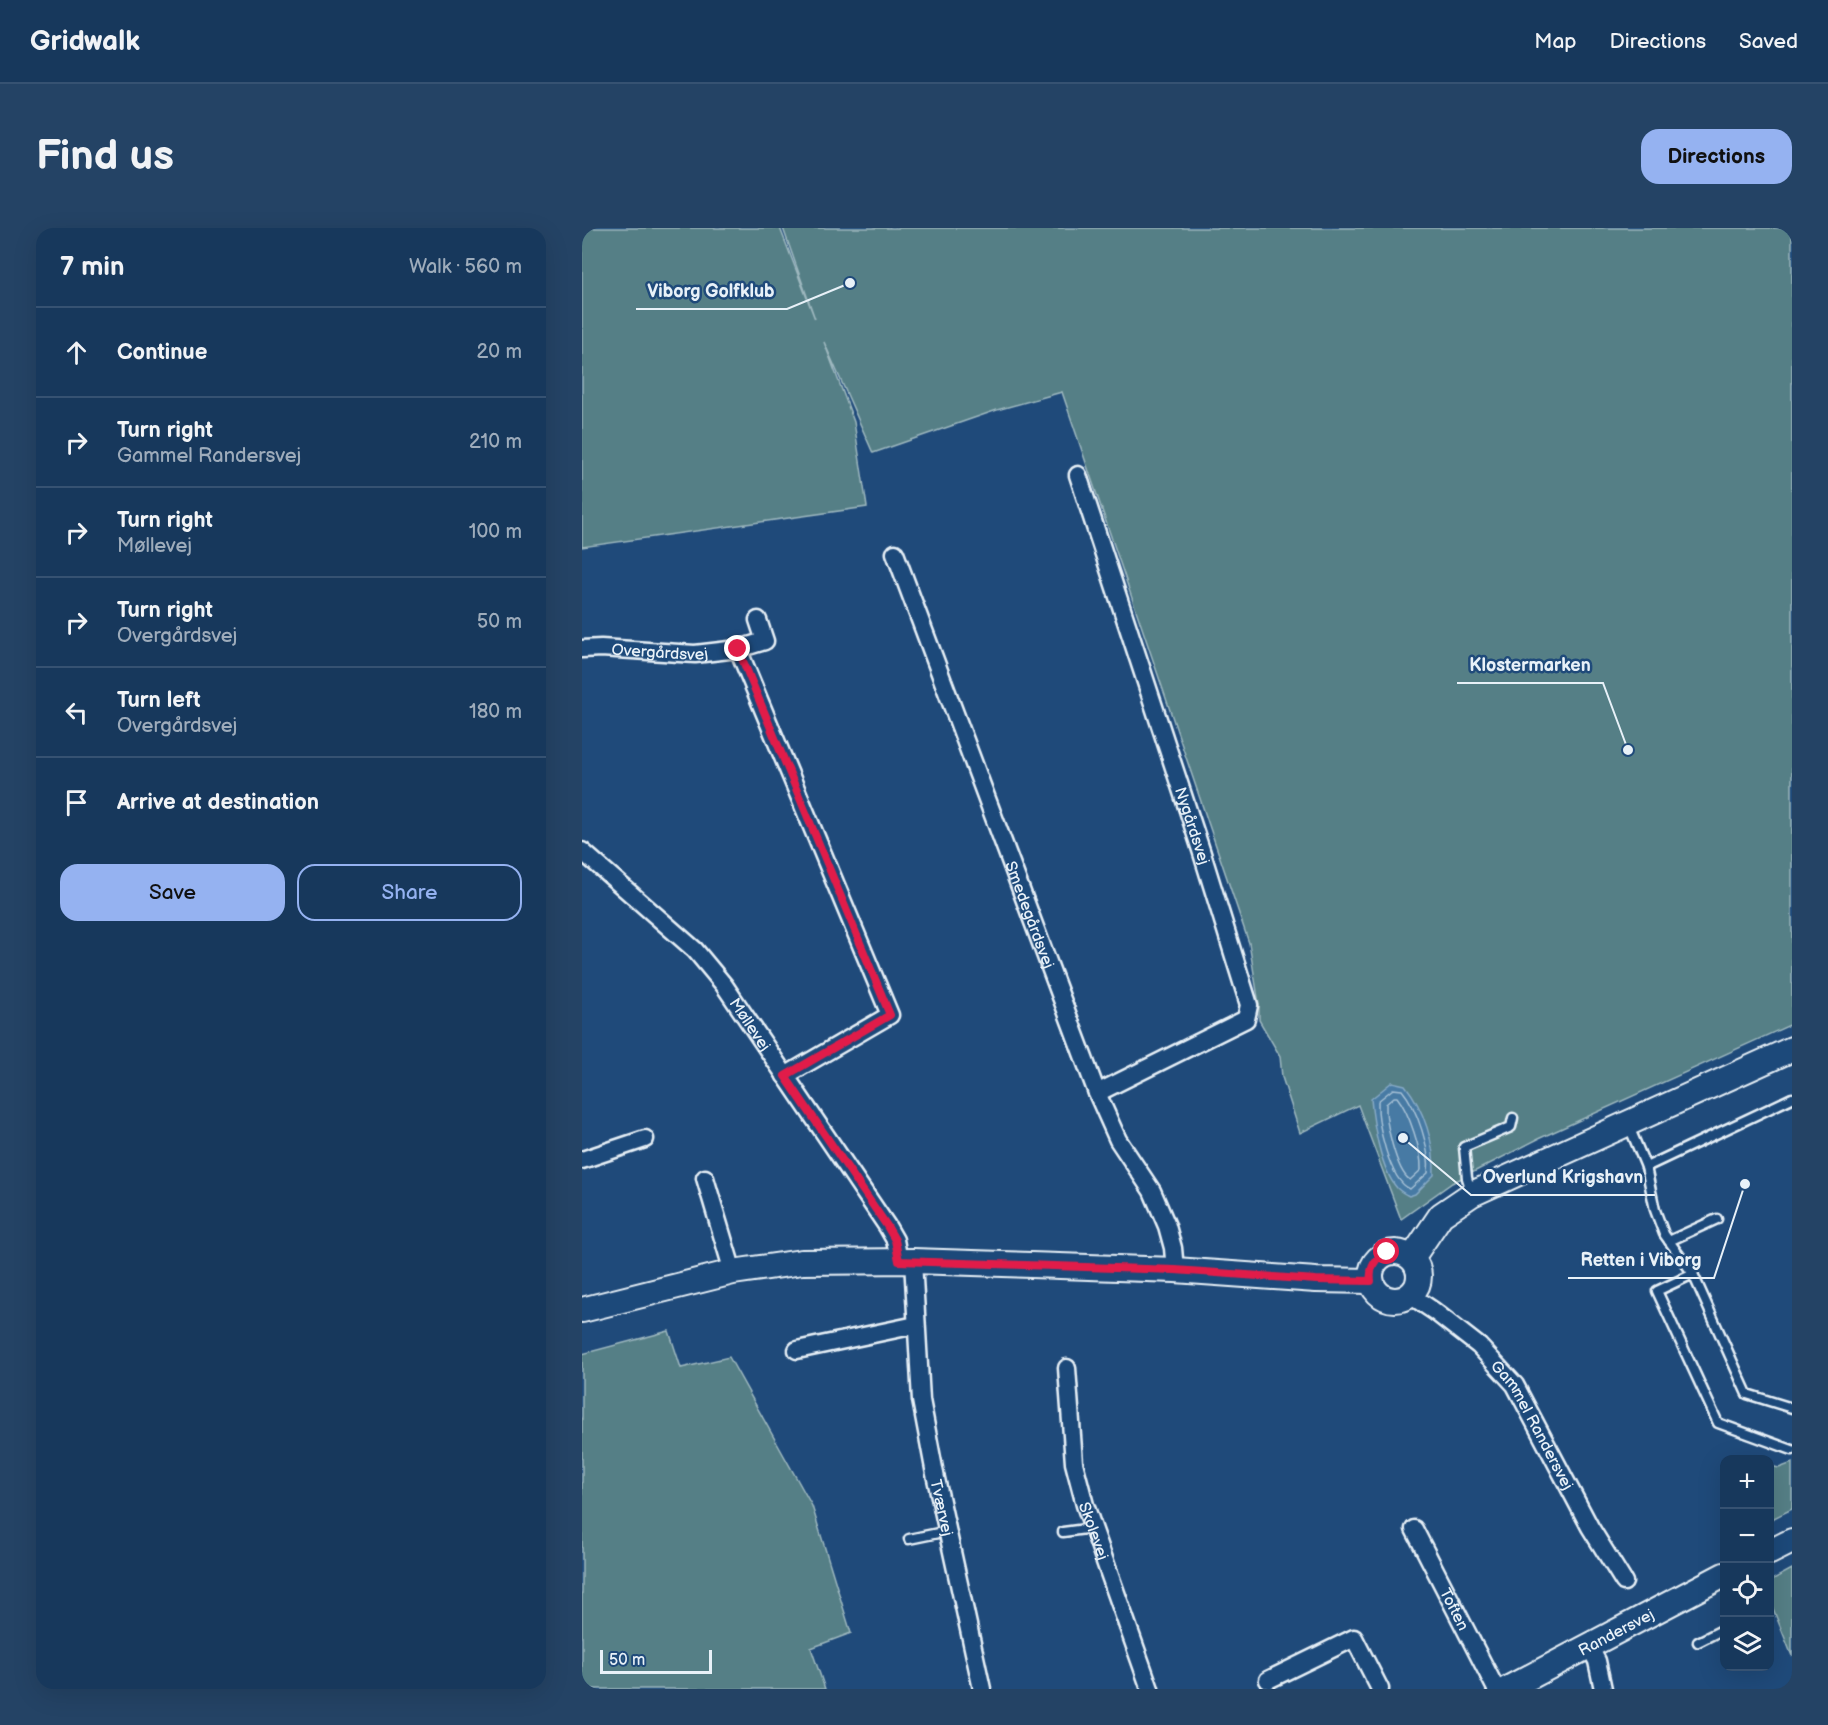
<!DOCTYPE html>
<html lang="en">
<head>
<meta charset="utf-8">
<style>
	:root { --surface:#17385c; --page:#244365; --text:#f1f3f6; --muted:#9eacbb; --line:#365272; --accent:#95b2f1 }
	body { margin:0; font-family:"Balsamiq Sans",sans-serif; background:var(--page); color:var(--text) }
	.controls { position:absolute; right:18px; bottom:18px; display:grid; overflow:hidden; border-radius:12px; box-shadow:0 6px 24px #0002 }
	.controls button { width:54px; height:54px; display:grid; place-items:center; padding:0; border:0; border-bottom:2px solid var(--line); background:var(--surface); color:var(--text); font:30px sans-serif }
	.scale { position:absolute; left:18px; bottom:15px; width:112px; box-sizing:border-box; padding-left:6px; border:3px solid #e8f1f8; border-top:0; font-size:16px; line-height:21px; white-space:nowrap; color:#e8f1f8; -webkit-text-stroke:4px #1f4a7a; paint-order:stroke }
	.stop { position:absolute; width:18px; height:18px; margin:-14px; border:4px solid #e11d48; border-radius:50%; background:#fff }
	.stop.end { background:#e11d48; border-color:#fff; box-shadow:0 2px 6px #0008 }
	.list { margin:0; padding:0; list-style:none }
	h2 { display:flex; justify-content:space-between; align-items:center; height:78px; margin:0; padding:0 24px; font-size:26px }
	h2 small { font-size:20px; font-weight:400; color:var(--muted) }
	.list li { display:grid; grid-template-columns:39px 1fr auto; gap:18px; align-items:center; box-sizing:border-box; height:90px; padding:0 24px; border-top:2px solid var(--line) }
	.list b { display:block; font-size:22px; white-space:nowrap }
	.list p { margin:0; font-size:20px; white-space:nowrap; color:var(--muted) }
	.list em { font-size:20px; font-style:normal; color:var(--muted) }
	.actions { display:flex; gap:12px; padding:18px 24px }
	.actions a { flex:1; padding:14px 0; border:2px solid var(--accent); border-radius:18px; text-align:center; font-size:21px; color:var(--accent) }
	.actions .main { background:var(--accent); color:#111 }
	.icon { flex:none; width:33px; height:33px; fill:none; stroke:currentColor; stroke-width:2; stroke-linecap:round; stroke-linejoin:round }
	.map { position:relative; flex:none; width:1210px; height:1461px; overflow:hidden; border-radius:18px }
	header { display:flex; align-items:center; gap:36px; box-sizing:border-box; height:84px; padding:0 30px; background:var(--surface); border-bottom:2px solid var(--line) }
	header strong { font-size:28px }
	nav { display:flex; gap:33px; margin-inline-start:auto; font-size:21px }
	.intro { display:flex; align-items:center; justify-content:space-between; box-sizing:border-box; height:144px; padding:0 36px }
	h1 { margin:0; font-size:42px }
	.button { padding:15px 27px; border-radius:18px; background:var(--accent); color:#111; font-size:21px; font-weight:700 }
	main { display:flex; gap:36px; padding:0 36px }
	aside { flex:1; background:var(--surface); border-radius:18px; box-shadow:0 6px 24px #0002 }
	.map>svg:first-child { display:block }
	.green { fill:#557f86; stroke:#9eb8bf; stroke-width:1.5 }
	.water { fill:#467aa4; stroke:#87aac6; stroke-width:1.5 }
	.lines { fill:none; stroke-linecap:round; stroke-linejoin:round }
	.shore { stroke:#a7c1d6; stroke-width:1.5 }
	.lane-casing { stroke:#e8f1f8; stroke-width:13 }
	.street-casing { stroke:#e8f1f8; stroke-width:21 }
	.secondary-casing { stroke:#e8f1f8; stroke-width:28 }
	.lane { stroke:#1f4a7a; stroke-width:8 }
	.street { stroke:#1f4a7a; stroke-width:16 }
	.secondary { stroke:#1f4a7a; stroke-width:24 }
	.route { stroke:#e11d48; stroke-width:8 }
	.labels { text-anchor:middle; stroke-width:5; stroke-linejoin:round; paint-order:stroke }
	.street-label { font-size:16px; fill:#e8f1f8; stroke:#1f4a7a }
	.leader { fill:none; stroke:#e8f1f8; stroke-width:2 }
	.callout-dot { fill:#e8f1f8; stroke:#1f4a7a; stroke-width:2 }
	.callout-label { font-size:18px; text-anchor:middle; font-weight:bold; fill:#e8f1f8; stroke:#1f4a7a; stroke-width:5; stroke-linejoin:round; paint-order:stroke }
</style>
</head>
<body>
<header>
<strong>Gridwalk</strong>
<nav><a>Map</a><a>Directions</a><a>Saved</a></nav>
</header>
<div class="intro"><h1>Find us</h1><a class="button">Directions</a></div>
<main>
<aside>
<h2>7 min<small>Walk · 560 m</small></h2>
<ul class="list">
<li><svg class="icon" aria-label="ahead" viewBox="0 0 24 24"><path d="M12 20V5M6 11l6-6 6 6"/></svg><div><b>Continue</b></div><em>20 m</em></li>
<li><svg class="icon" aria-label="right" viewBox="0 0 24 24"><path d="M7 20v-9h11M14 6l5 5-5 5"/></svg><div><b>Turn right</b><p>Gammel Randersvej</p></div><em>210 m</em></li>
<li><svg class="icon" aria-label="right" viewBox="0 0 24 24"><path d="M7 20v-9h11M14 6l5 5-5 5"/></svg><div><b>Turn right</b><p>Møllevej</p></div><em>100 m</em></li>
<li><svg class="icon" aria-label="right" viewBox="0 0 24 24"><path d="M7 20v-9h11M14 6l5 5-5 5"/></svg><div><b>Turn right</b><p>Overgårdsvej</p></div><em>50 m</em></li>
<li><svg class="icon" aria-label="left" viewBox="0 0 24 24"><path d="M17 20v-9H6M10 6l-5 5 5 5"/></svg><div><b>Turn left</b><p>Overgårdsvej</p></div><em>180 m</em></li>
<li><svg class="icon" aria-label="arrive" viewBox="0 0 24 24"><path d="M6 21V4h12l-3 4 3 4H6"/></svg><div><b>Arrive at destination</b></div></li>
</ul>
<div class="actions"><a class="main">Save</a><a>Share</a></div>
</aside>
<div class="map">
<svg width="1210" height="1461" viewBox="0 0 1210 1461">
	<rect width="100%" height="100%" fill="#1f4a7a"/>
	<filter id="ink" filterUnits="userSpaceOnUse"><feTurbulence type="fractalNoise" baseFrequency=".0167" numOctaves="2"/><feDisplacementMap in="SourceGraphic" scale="12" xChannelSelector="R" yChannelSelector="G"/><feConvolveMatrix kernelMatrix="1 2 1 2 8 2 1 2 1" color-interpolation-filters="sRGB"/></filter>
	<g filter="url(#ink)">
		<g class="green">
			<path d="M 0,0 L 198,0 L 233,91 L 201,0 L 1210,0 L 1210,796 L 956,911 L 870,955 L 819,991 L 776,877 L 718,905 L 700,849 L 698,828 L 677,792 L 677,776 L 667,715 L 480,164 L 415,182 L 291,225 L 242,114 L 272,194 L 285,279 L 0,319 Z"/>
			<path d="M 87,1103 L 99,1140 L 147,1129 L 230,1278 L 269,1405 L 229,1420 L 243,1461 L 0,1461 L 0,1126 Z"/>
			<path d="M 1210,1235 L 1210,1281 L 1188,1292 L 1188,1238 L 1197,1240 Z"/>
			<path d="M 1210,1341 L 1210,1428 L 1188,1373 L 1188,1353 Z"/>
		</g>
		<path class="water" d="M 810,854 L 823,857 C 842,881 853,916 852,947 L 833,966 L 827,968 C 823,966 818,963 815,960 C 799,942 791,895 789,871 Z"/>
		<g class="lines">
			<g class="shore">
				<path d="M 811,861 L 820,862 C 835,880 849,922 846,945 L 828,961 C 807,952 795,895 796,873 Z"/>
				<path d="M 812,869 L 815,869 C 827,884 840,923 839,942 L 828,952 C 814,943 803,893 804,876 Z"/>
			</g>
			<g class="lane-casing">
				<g id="lane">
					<path d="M 1046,896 L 1064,939 L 1073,982 L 1082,1006 L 1111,1046 L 1165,1166 L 1210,1180"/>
					<path d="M 1064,939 L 1210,870"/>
					<path d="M 889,963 L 885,950 L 882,919 L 929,899 L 931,890"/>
					<path d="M 1087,1013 L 1135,991"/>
					<path d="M 1111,1046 L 1075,1063 L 1136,1195 L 1210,1222"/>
					<path d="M 481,1304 L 511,1300"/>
					<path d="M 327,1311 L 366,1303"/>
					<path d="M 1116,1414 L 1142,1401"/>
				</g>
			</g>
			<g class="street-casing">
				<g id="street">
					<path id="s1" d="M 496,247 L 619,622 L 667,777 L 664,791 L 515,865"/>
					<path id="s2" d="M 313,325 L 515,865 L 536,912 L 570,963 L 585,998 L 591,1020 L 593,1042"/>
					<path id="s3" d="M 0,421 L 19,420 L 113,426 L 156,421 L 308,787 L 203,848"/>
					<path d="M 156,421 L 183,413 L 176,392"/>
					<path id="s4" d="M 0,623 L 113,722 L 142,757 L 305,998 L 313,1012 L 317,1033"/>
					<path d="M 0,932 L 63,911"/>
					<path d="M 123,950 L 151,1044"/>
					<path id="s5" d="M 331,1033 L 339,1172 L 353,1246 L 400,1461"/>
					<path id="s6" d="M 828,1067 L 852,1083 L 897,1118 L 933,1157 L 1008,1299 L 1042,1354"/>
					<path d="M 215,1122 L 334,1097"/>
					<path id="s7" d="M 485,1140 L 492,1235 L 503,1277 L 568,1461"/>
					<path id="s8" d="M 832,1301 L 914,1461"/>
					<path d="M 1007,1418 L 1015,1433 L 1021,1461"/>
					<path d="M 686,1452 L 772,1410 L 798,1461"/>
				</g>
			</g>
			<g class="secondary-casing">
				<g id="secondary">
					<circle cx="813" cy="1048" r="24"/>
					<path d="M 830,1030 L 859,987 L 890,966 L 1210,821"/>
					<path d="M 0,1082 L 151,1044 L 220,1034 L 331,1033 L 593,1042 L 734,1052 L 789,1053"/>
					<path d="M 1188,1324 L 1210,1313"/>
					<path id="s9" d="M 925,1461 L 1142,1347"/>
				</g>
			</g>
			<use href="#lane" class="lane"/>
			<use href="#street" class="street"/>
			<use href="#secondary" class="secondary"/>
		</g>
	</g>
	<g class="lines" filter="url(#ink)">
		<path class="route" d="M 156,421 L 308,787 L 203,848 L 305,998 L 313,1012 L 317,1033 L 593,1042 L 734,1052 L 789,1053 C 787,1040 793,1030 805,1024"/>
	</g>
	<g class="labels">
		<g class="street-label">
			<text dy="6" stroke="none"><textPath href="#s3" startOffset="78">Overgårdsvej</textPath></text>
			<text dy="6" stroke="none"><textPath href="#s1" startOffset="369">Nygårdsvej</textPath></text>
			<text dy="6" stroke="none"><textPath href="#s2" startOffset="386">Smedegårdsvej</textPath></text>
			<text dy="6" stroke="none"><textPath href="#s4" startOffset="243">Møllevej</textPath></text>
			<text dy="6" stroke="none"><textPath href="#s6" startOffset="182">Gammel Randersvej</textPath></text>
			<text dy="6" stroke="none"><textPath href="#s5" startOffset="249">Tværvej</textPath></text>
			<text dy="6" stroke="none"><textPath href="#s7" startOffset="166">Skolevej</textPath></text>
			<text dy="6" stroke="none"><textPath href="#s8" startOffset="90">Toften</textPath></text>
			<text dy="6" stroke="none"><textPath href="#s9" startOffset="123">Randersvej</textPath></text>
		</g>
	</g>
	<path class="leader" d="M268 55L205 81H54M1046 522L1021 455H875M821 910L889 967H1073M1163 956L1132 1050H986"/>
	<g class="callout-dot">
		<circle cx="268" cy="55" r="6"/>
		<circle cx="1046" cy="522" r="6"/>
		<circle cx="821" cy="910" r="6"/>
		<circle cx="1163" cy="956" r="6"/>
	</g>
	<g class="callout-label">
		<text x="129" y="69">Viborg Golfklub</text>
		<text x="948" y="443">Klostermarken</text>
		<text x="981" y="955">Overlund Krigshavn</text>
		<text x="1059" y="1038">Retten i Viborg</text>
	</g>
</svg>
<div class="controls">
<button>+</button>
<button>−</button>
<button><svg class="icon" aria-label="locate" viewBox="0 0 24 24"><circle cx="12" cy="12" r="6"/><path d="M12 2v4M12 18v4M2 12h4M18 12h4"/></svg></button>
<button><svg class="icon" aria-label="layers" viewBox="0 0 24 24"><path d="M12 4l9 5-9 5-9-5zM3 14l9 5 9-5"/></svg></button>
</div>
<div class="scale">50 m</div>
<div class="stop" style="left:805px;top:1024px"></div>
<div class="stop end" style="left:156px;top:421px"></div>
</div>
</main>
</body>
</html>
